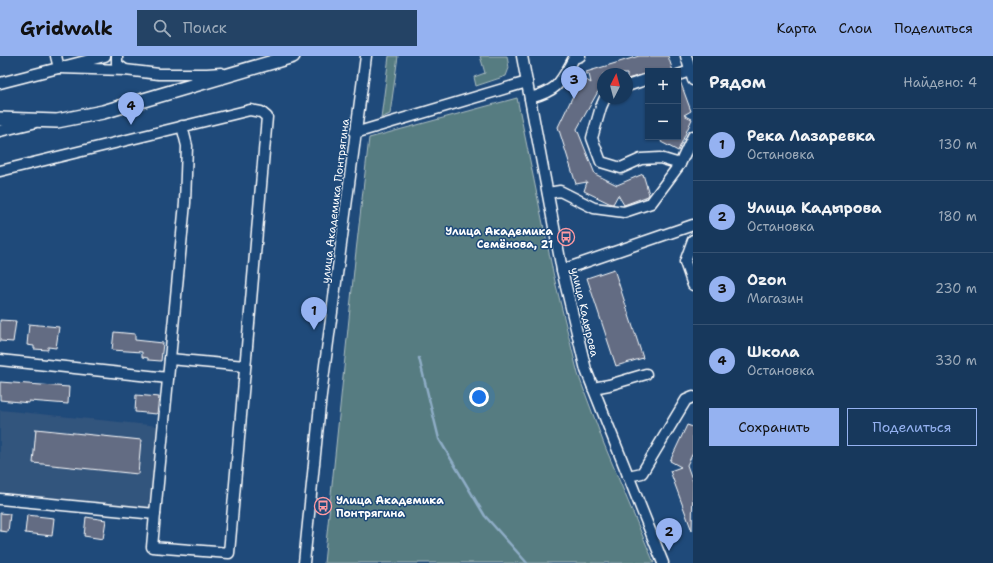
<!DOCTYPE html>
<html lang="ru">
<head>
<meta charset="utf-8">
<style>
	:root { --surface:#17385c; --page:#244365; --text:#f1f3f6; --muted:#9eacbb; --line:#365272; --accent:#95b2f1 }
	body { margin:0; font-family:"Shantell Sans",sans-serif; background:var(--page); color:var(--text) }
	.controls { position:absolute; right:12px; top:12px; display:grid; overflow:hidden; border-radius:0px; box-shadow:0 1px 3px #0004 }
	.controls button { width:36px; height:36px; display:grid; place-items:center; padding:0; border:0; border-bottom:1px solid var(--line); background:var(--surface); color:var(--text); font:20px sans-serif }
	.compass { position:absolute; left:597px; top:12px; width:36px; height:36px; border-radius:50%; background:var(--surface); box-shadow:0 1px 3px #0004; rotate:6deg }
	.you { position:absolute; left:479px; top:341px; width:14px; height:14px; margin:-10px; border:3px solid #fff; border-radius:50%; background:#1a73e8; box-shadow:0 0 0 6px #1a73e833 }
	.badge { display:grid; place-items:center; width:26px; height:26px; border-radius:50%; background:var(--accent); color:#111; font-size:13px; font-weight:700 }
	.pin { position:absolute; translate:-50% -33px; filter:drop-shadow(0 1px 2px #0008) }
	.pin::after { content:''; position:absolute; top:21px; width:14px; height:12px; background:inherit; clip-path:polygon(0 0,100% 0,50% 100%) }
	.list { margin:0; padding:0; list-style:none }
	h2 { display:flex; justify-content:space-between; align-items:center; height:52px; margin:0; padding:0 16px; font-size:17px }
	h2 small { font-size:13px; font-weight:400; color:var(--muted) }
	.list li { display:grid; grid-template-columns:26px 1fr auto; gap:12px; align-items:center; box-sizing:border-box; height:72px; padding:0 16px; border-top:1px solid var(--line) }
	.list b { display:block; font-size:15px; white-space:nowrap }
	.list p { margin:0; font-size:13px; white-space:nowrap; color:var(--muted) }
	.list em { font-size:13px; font-style:normal; color:var(--muted) }
	.actions { display:flex; gap:8px; padding:12px 16px }
	.actions a { flex:1; padding:9px 0; border:1px solid var(--accent); border-radius:0px; text-align:center; font-size:14px; color:var(--accent) }
	.actions .main { background:var(--accent); color:#111 }
	.icon { flex:none; width:22px; height:22px; fill:none; stroke:currentColor; stroke-width:2; stroke-linecap:round; stroke-linejoin:round }
	.map { position:relative; flex:none; width:693px; height:507px; overflow:hidden }
	header { display:flex; align-items:center; gap:24px; box-sizing:border-box; height:56px; padding:0 20px; background:var(--accent); color:#111 }
	header strong { font-size:19px }
	nav { display:flex; gap:22px; margin-inline-start:auto; font-size:14px }
	.search { width:280px; height:36px; background:var(--page); display:flex; align-items:center; gap:10px; box-sizing:border-box; padding:0 14px; border-radius:0px; color:var(--muted); font-size:15px }
	main { display:flex }
	aside { flex:1; background:var(--surface) }
	.map>svg:first-child { display:block }
	.built { fill:#33547d }
	.green { fill:#577b81; stroke:#abbdc0 }
	.lines { fill:none; stroke-linecap:round; stroke-linejoin:round }
	.stream { stroke:#8eadc6; stroke-width:2.5 }
	.building { fill:#636c83; stroke:#fff }
	.minor-casing { stroke:#fff; stroke-width:13 }
	.major-casing { stroke:#fff; stroke-width:16 }
	.minor { stroke:#1f4a7a; stroke-width:10 }
	.major { stroke:#1f4a7a; stroke-width:13 }
	.labels { text-anchor:middle; stroke-width:3; stroke-linejoin:round; paint-order:stroke }
	.street-label { font-size:11px; fill:#fff; stroke:#1f4a7a }
	.poi-label { font-size:11px; font-weight:bold; fill:#fff; stroke:#1f4a7a; text-anchor:end }
</style>
</head>
<body>
<header>
<strong>Gridwalk</strong>
<div class="search"><svg class="icon" aria-label="search" viewBox="0 0 24 24"><circle cx="10" cy="10" r="6"/><path d="M15 15l6 6"/></svg>Поиск</div>
<nav><a>Карта</a><a>Слои</a><a>Поделиться</a></nav>
</header>
<main>
<div class="map">
<svg width="693" height="507" viewBox="0 0 693 507">
	<rect width="100%" height="100%" fill="#1f4a7a"/>
	<filter id="ink" filterUnits="userSpaceOnUse"><feTurbulence type="fractalNoise" baseFrequency=".025" numOctaves="2"/><feDisplacementMap in="SourceGraphic" scale="8" xChannelSelector="R" yChannelSelector="G"/><feConvolveMatrix kernelMatrix="1 2 1 2 8 2 1 2 1" color-interpolation-filters="sRGB"/></filter>
	<g filter="url(#ink)">
		<path class="built" d="M 0,354 L 159,370 L 151,452 L 0,436 Z"/>
		<g class="green">
			<path d="M 389,0 L 398,0 L 390,58 L 381,62 Z"/>
			<path d="M 480,0 L 507,0 L 509,12 L 506,20 L 476,30 L 474,21 L 485,17 Z"/>
			<path d="M 517,42 L 554,221 L 578,318 L 604,388 L 654,507 L 324,507 L 355,204 L 369,82 Z"/>
		</g>
		<g class="lines">
			<path class="stream" d="M 419,302 L 439,383 L 485,460 L 527,507"/>
		</g>
		<g class="building">
			<path d="M 639,0 L 668,0 L 673,15 L 648,15 L 648,17 L 627,23 L 627,18 L 603,18 L 603,31 L 600,32 L 577,73 L 595,118 L 617,129 L 643,118 L 649,138 L 648,140 L 624,149 L 618,139 L 613,148 L 611,148 L 584,135 L 587,126 L 576,128 L 558,71 L 582,21 L 591,27 L 589,18 L 586,18 L 586,16 Z"/>
			<path d="M 678,25 L 680,25 L 691,55 L 684,59 L 692,63 L 678,95 L 661,86 L 663,81 L 678,81 Z"/>
			<path d="M 614,213 L 643,302 L 616,310 L 587,222 Z"/>
			<path d="M 0,264 L 16,265 L 13,286 L 0,285 Z"/>
			<path d="M 29,268 L 59,271 L 56,292 L 48,291 L 48,294 L 34,293 L 34,290 L 27,289 Z"/>
			<path d="M 114,276 L 135,278 L 135,284 L 163,287 L 161,305 L 148,304 L 148,302 L 142,301 L 142,296 L 112,294 Z"/>
			<path d="M 0,326 L 69,331 L 68,348 L 29,345 L 29,347 L 0,344 Z"/>
			<path d="M 136,339 L 159,341 L 157,358 L 135,356 Z"/>
			<path d="M 687,369 L 693,371 L 693,397 L 687,409 L 693,426 L 692,475 L 670,415 L 681,411 L 670,405 Z"/>
			<path d="M 36,373 L 141,384 L 138,418 L 33,407 Z"/>
			<path d="M 0,457 L 10,458 L 8,476 L 0,475 Z"/>
			<path d="M 27,459 L 54,462 L 52,480 L 25,477 Z"/>
			<path d="M 86,461 L 106,464 L 103,483 L 84,480 Z"/>
		</g>
		<g class="lines">
			<g class="minor-casing">
				<g id="minor">
					<path d="M 56,0 L 59,12 L 125,14 L 159,18 L 207,18 L 221,17"/>
					<path d="M 117,0 L 117,8 L 125,14"/>
					<path d="M 522,0 L 562,214 L 586,314 L 663,507"/>
					<path d="M 686,0 L 693,24"/>
					<path d="M 678,19 L 690,15"/>
					<path d="M 0,27 L 105,0"/>
					<path d="M 627,30 L 648,23"/>
					<path d="M 530,42 C 559,34 560,27 574,2 L 580,0"/>
					<path d="M 605,42 L 601,51 L 592,82 L 601,106 L 621,112 L 641,103 L 660,102 L 680,108"/>
					<path d="M 0,75 L 33,67"/>
					<path d="M 355,77 L 527,26"/>
					<path d="M 0,115 L 250,54 L 261,56 L 267,61 L 229,497 L 152,491 L 155,458"/>
					<path d="M 548,137 L 560,135 L 594,152 L 624,156 L 651,147 L 680,108 L 693,80"/>
					<path d="M 693,184 L 685,206 L 693,229"/>
					<path d="M 562,214 L 693,169"/>
					<path d="M 170,303 L 245,310"/>
					<path d="M 0,304 L 168,322"/>
					<path d="M 593,332 L 609,329 L 646,318"/>
					<path d="M 628,420 L 642,417 L 686,344 L 693,341"/>
					<path d="M 0,443 L 155,458 L 185,147 L 187,90 L 182,70"/>
					<path d="M 304,507 L 321,339 L 366,0"/>
				</g>
			</g>
			<g class="major-casing">
				<path id="major" d="M 0,63 L 57,65 L 103,56 L 293,0"/>
			</g>
			<use href="#minor" class="minor"/>
			<use href="#major" class="major"/>
		</g>
	</g>
	<defs>
		<g id="bus-ring" transform="scale(0.9)"><circle r="9.5" fill="#1f4a7a" stroke="#ff9aa2" stroke-width="1.5"/><path d="M-5-6H5V4H4V6H2V4H-2V6H-4V4H-5ZM-3.5-4V0h7V-4ZM-3.5 1.2v1.5H-2V1.2ZM2 1.2v1.5H3.5V1.2Z" fill="#ff9aa2"/></g>
	</defs>
	<g fill-rule="evenodd">
		<use href="#bus-ring" x="566" y="181"/>
		<use href="#bus-ring" x="323" y="450"/>
	</g>
	<g class="labels">
		<g class="street-label">
			<text transform="translate(335 145) rotate(-83)" y="4">улица Академика Понтрягина</text>
			<text transform="translate(585 256) rotate(77)" y="4">улица Кадырова</text>
		</g>
		<g class="poi-label">
			<text x="553" y="179">Улица Академика<tspan x="553" dy="13">Семёнова, 21</tspan></text>
			<text x="336" y="448" text-anchor="start">Улица Академика<tspan x="336" dy="13">Понтрягина</tspan></text>
		</g>
	</g>
</svg>
<div class="controls">
<button>+</button>
<button>−</button>
</div>
<svg class="compass" viewBox="-18 -18 36 36"><path d="M0-13l5 13h-10z" fill="#e53935"/><path d="M0 13l5-13h-10z" fill="#9eacbb"/></svg>
<div class="you"></div>
<div class="pin badge" style="left:314px;top:274px">1</div>
<div class="pin badge" style="left:669px;top:495px">2</div>
<div class="pin badge" style="left:574px;top:43px">3</div>
<div class="pin badge" style="left:131px;top:69px">4</div>
</div>
<aside>
<h2>Рядом<small>Найдено: 4</small></h2>
<ul class="list">
<li><span class="badge">1</span><div><b>Река Лазаревка</b><p>Остановка</p></div><em>130 m</em></li>
<li><span class="badge">2</span><div><b>Улица Кадырова</b><p>Остановка</p></div><em>180 m</em></li>
<li><span class="badge">3</span><div><b>Ozon</b><p>Магазин</p></div><em>230 m</em></li>
<li><span class="badge">4</span><div><b>Школа</b><p>Остановка</p></div><em>330 m</em></li>
</ul>
<div class="actions"><a class="main">Сохранить</a><a>Поделиться</a></div>
</aside>
</main>
</body>
</html>
